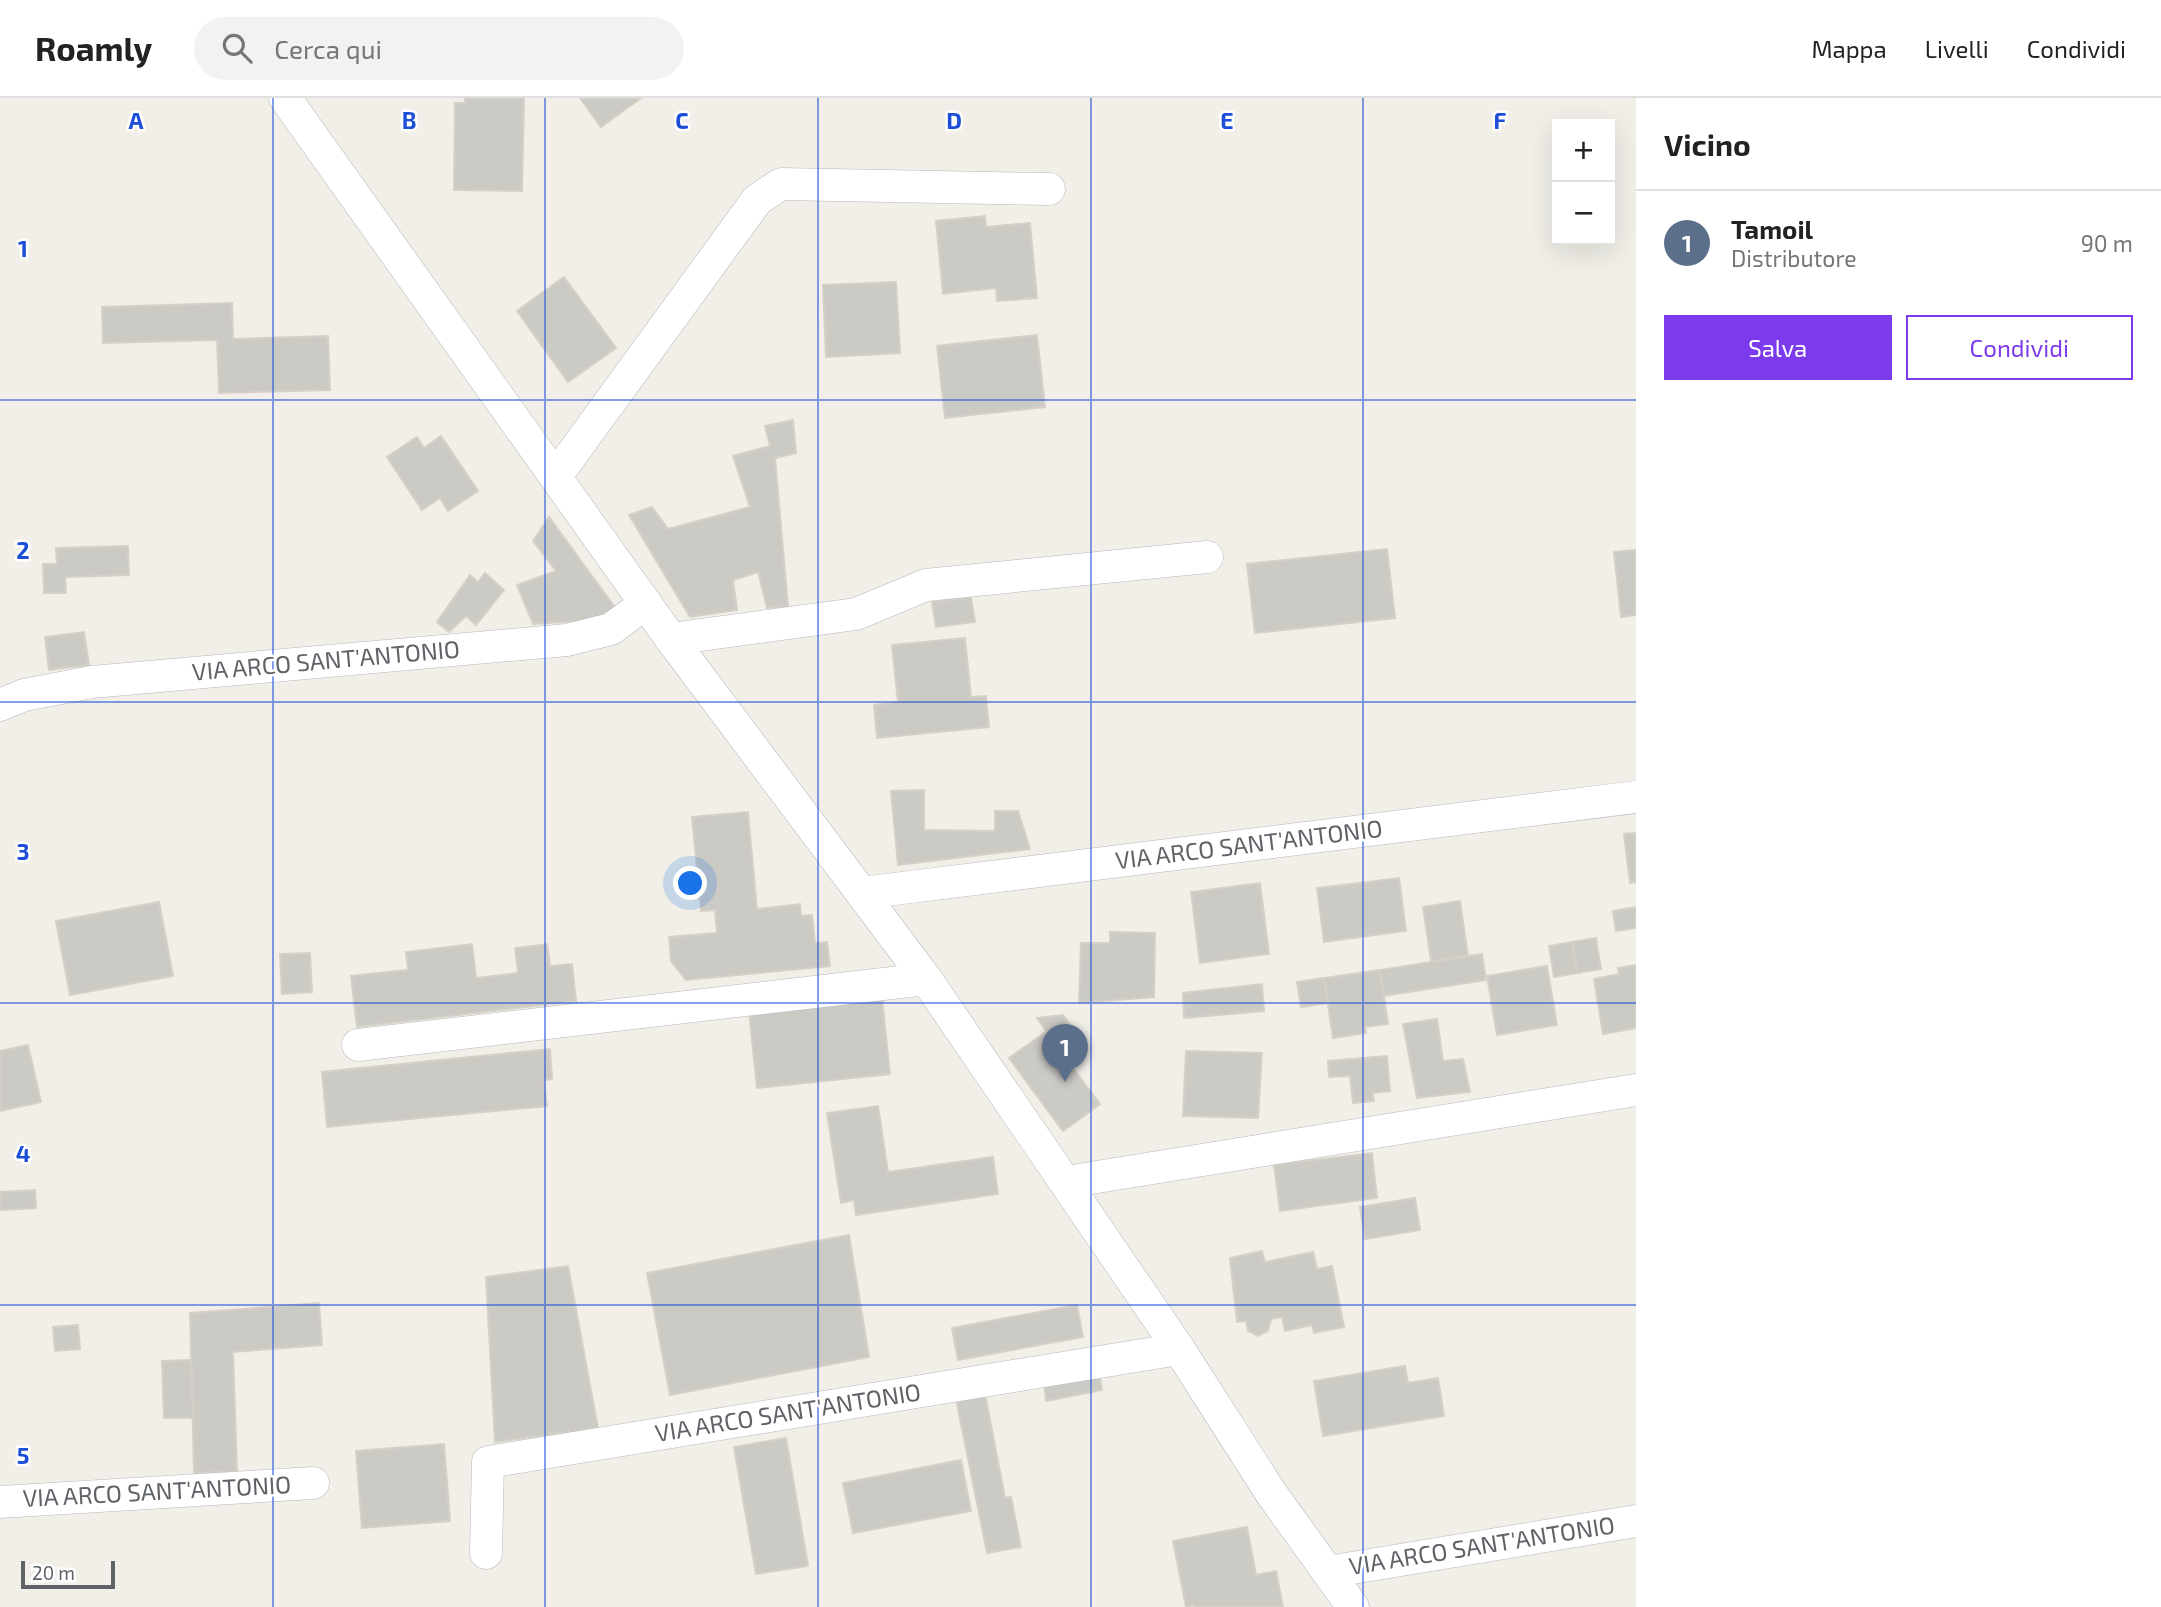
<!DOCTYPE html>
<html lang="it">
<head>
<meta charset="utf-8">
<style>
	:root { --surface:#fff; --page:#f2f2f2; --text:#222; --muted:#767676; --line:#e0e0e0; --accent:#7c3aed }
	body { margin:0; font-family:"Exo 2",sans-serif; background:var(--page); color:var(--text) }
	.controls { position:absolute; right:21px; top:21px; display:grid; overflow:hidden; border-radius:0px; box-shadow:0 7px 28px #0002 }
	.controls button { width:63px; height:63px; display:grid; place-items:center; padding:0; border:0; border-bottom:2px solid var(--line); background:var(--surface); color:var(--text); font:35px sans-serif }
	.scale { position:absolute; left:21px; bottom:18px; width:94px; box-sizing:border-box; padding-left:7px; border:4px solid #5f6368; border-top:0; font-size:19px; line-height:24px; white-space:nowrap; color:#5f6368; -webkit-text-stroke:5px #fff; paint-order:stroke }
	.you { position:absolute; left:691px; top:786px; width:24px; height:24px; margin:-18px; border:5px solid #fff; border-radius:50%; background:#1a73e8; box-shadow:0 0 0 10px #1a73e833 }
	.badge { display:grid; place-items:center; width:46px; height:46px; border-radius:50%; background:var(--accent); color:#fff; font-size:23px; font-weight:700 }
	.pin { position:absolute; translate:-50% -58px; filter:drop-shadow(0 2px 4px #0008) }
	.pin::after { content:''; position:absolute; top:37px; width:24px; height:21px; background:inherit; clip-path:polygon(0 0,100% 0,50% 100%) }
	.list { margin:0; padding:0; list-style:none }
	h2 { display:flex; justify-content:space-between; align-items:center; height:91px; margin:0; padding:0 28px; font-size:30px }
	h2 small { font-size:23px; font-weight:400; color:var(--muted) }
	.list li { display:grid; grid-template-columns:46px 1fr auto; gap:21px; align-items:center; box-sizing:border-box; height:105px; padding:0 28px; border-top:2px solid var(--line) }
	.list b { display:block; font-size:26px; white-space:nowrap }
	.list p { margin:0; font-size:23px; white-space:nowrap; color:var(--muted) }
	.list em { font-size:23px; font-style:normal; color:var(--muted) }
	.actions { display:flex; gap:14px; padding:21px 28px }
	.actions a { flex:1; padding:16px 0; border:2px solid var(--accent); border-radius:0px; text-align:center; font-size:24px; color:var(--accent) }
	.actions .main { background:var(--accent); color:#fff }
	.icon { flex:none; width:38px; height:38px; fill:none; stroke:currentColor; stroke-width:2; stroke-linecap:round; stroke-linejoin:round }
	.map { position:relative; flex:none; width:1636px; height:1509px; overflow:hidden }
	header { display:flex; align-items:center; gap:42px; box-sizing:border-box; height:98px; padding:0 35px; background:var(--surface); border-bottom:2px solid var(--line) }
	header strong { font-size:33px }
	nav { display:flex; gap:38px; margin-inline-start:auto; font-size:24px }
	.search { width:490px; height:63px; background:var(--page); display:flex; align-items:center; gap:18px; box-sizing:border-box; padding:0 24px; border-radius:38px; color:var(--muted); font-size:26px }
	main { display:flex }
	aside { flex:1; background:var(--surface) }
	.map>svg:first-child { display:block }
	.building { fill:#cccac5; stroke:#d6d1c6; stroke-width:2 }
	.lines { fill:none; stroke-linecap:round; stroke-linejoin:round }
	.minor-casing { stroke:#b5b8bc; stroke-width:33 }
	.minor { stroke:#fff; stroke-width:32 }
	.grid { fill:none; stroke:#1d4ed8; stroke-width:2; stroke-opacity:0.55 }
	.labels { text-anchor:middle; stroke-width:5; stroke-linejoin:round; paint-order:stroke }
	.street-label { font-size:24px; fill:#5f6368; stroke:#fff }
	.grid-label { font-size:23px; text-anchor:middle; font-weight:bold; fill:#1d4ed8; stroke:#fff; stroke-width:5; stroke-linejoin:round; paint-order:stroke }
</style>
</head>
<body>
<header>
<strong>Roamly</strong>
<div class="search"><svg class="icon" aria-label="search" viewBox="0 0 24 24"><circle cx="10" cy="10" r="6"/><path d="M15 15l6 6"/></svg>Cerca qui</div>
<nav><a>Mappa</a><a>Livelli</a><a>Condividi</a></nav>
</header>
<main>
<div class="map">
<svg width="1636" height="1509" viewBox="0 0 1636 1509">
	<rect width="100%" height="100%" fill="#f1efe8"/>
	<g class="building">
		<path d="M 465,0 L 524,0 L 522,93 L 454,92 L 455,5 L 465,5 Z"/>
		<path d="M 580,0 L 641,0 L 601,29 Z"/>
		<path d="M 985,118 L 986,129 L 1030,125 L 1037,200 L 997,203 L 996,190 L 943,196 L 936,123 Z"/>
		<path d="M 564,179 L 616,250 L 568,284 L 517,213 Z"/>
		<path d="M 896,184 L 900,255 L 826,259 L 823,187 Z"/>
		<path d="M 232,205 L 233,241 L 328,238 L 330,292 L 219,295 L 217,242 L 103,245 L 102,209 Z"/>
		<path d="M 1037,237 L 1045,309 L 945,320 L 937,248 Z"/>
		<path d="M 793,322 L 796,355 L 775,360 L 788,508 L 767,510 L 758,474 L 733,482 L 737,512 L 690,519 L 629,417 L 652,409 L 668,431 L 750,409 L 733,358 L 770,348 L 765,328 Z"/>
		<path d="M 441,338 L 478,393 L 448,413 L 440,400 L 422,412 L 387,359 L 417,339 L 424,350 Z"/>
		<path d="M 549,419 L 616,511 L 595,522 L 533,526 L 517,487 L 556,473 L 533,443 Z"/>
		<path d="M 128,448 L 129,477 L 65,479 L 66,495 L 44,495 L 43,466 L 57,466 L 56,450 Z"/>
		<path d="M 1387,451 L 1395,520 L 1255,535 L 1247,466 Z"/>
		<path d="M 1636,452 L 1636,517 L 1621,519 L 1614,454 Z"/>
		<path d="M 485,475 L 504,492 L 476,527 L 466,518 L 449,534 L 437,524 L 470,477 L 478,484 Z"/>
		<path d="M 971,499 L 975,524 L 936,529 L 932,504 Z"/>
		<path d="M 84,534 L 89,567 L 49,572 L 45,539 Z"/>
		<path d="M 965,540 L 971,599 L 986,598 L 989,629 L 877,640 L 874,607 L 898,604 L 892,547 Z"/>
		<path d="M 924,692 L 924,732 L 995,733 L 995,713 L 1018,713 L 1030,751 L 898,767 L 891,693 Z"/>
		<path d="M 748,714 L 757,811 L 800,806 L 801,818 L 812,817 L 815,845 L 827,844 L 830,868 L 686,882 L 671,863 L 669,839 L 717,835 L 715,812 L 701,813 L 692,719 Z"/>
		<path d="M 1636,735 L 1636,784 L 1630,785 L 1624,736 Z"/>
		<path d="M 1399,780 L 1406,833 L 1324,844 L 1317,790 Z"/>
		<path d="M 1260,785 L 1269,856 L 1200,865 L 1191,794 Z"/>
		<path d="M 1460,803 L 1468,858 L 1431,863 L 1423,809 Z"/>
		<path d="M 159,804 L 173,878 L 70,897 L 56,823 Z"/>
		<path d="M 1636,809 L 1636,830 L 1616,833 L 1613,813 Z"/>
		<path d="M 1110,834 L 1155,835 L 1154,899 L 1079,905 L 1081,845 L 1110,845 Z"/>
		<path d="M 1596,840 L 1601,871 L 1577,875 L 1572,844 Z"/>
		<path d="M 1572,844 L 1577,875 L 1554,879 L 1549,848 Z"/>
		<path d="M 472,846 L 476,880 L 518,875 L 515,850 L 547,846 L 550,868 L 572,866 L 576,903 L 357,929 L 351,878 L 408,872 L 406,854 Z"/>
		<path d="M 310,855 L 312,894 L 282,896 L 280,856 Z"/>
		<path d="M 1482,856 L 1486,882 L 1383,898 L 1380,872 Z"/>
		<path d="M 1636,867 L 1636,930 L 1603,936 L 1594,881 L 1619,876 L 1618,870 Z"/>
		<path d="M 1547,868 L 1557,927 L 1497,937 L 1487,878 Z"/>
		<path d="M 1380,872 L 1388,926 L 1365,929 L 1366,935 L 1333,940 L 1324,880 Z"/>
		<path d="M 1324,880 L 1328,905 L 1301,909 L 1297,884 Z"/>
		<path d="M 1262,886 L 1264,913 L 1184,920 L 1183,895 Z"/>
		<path d="M 882,900 L 890,976 L 757,990 L 749,914 Z"/>
		<path d="M 1063,917 L 1086,949 L 1067,962 L 1037,920 Z"/>
		<path d="M 1437,921 L 1443,963 L 1463,961 L 1470,994 L 1417,1000 L 1403,926 Z"/>
		<path d="M 1046,934 L 1100,1006 L 1063,1033 L 1009,960 Z"/>
		<path d="M 28,947 L 41,1004 L 0,1013 L 0,953 Z"/>
		<path d="M 550,951 L 552,981 L 544,982 L 547,1008 L 327,1029 L 322,974 Z"/>
		<path d="M 1186,953 L 1262,955 L 1258,1020 L 1183,1018 Z"/>
		<path d="M 1387,958 L 1390,993 L 1373,995 L 1374,1003 L 1353,1005 L 1350,978 L 1329,979 L 1328,963 Z"/>
		<path d="M 878,1008 L 888,1074 L 993,1059 L 998,1096 L 856,1117 L 854,1102 L 841,1105 L 827,1015 Z"/>
		<path d="M 1372,1055 L 1377,1100 L 1280,1113 L 1274,1067 Z"/>
		<path d="M 35,1092 L 36,1110 L 0,1112 L 0,1094 Z"/>
		<path d="M 1415,1100 L 1420,1132 L 1365,1141 L 1360,1109 Z"/>
		<path d="M 849,1137 L 869,1259 L 670,1297 L 647,1175 Z"/>
		<path d="M 1262,1153 L 1265,1164 L 1313,1154 L 1317,1171 L 1332,1168 L 1344,1229 L 1314,1235 L 1312,1227 L 1285,1233 L 1282,1219 L 1271,1221 L 1268,1233 L 1258,1238 L 1248,1233 L 1246,1223 L 1237,1224 L 1230,1160 Z"/>
		<path d="M 568,1168 L 598,1330 L 495,1344 L 486,1179 Z"/>
		<path d="M 319,1205 L 322,1247 L 233,1254 L 237,1373 L 194,1375 L 190,1215 Z"/>
		<path d="M 1077,1207 L 1083,1239 L 958,1262 L 952,1230 Z"/>
		<path d="M 78,1227 L 80,1251 L 55,1253 L 53,1229 Z"/>
		<path d="M 191,1262 L 193,1320 L 164,1320 L 162,1263 Z"/>
		<path d="M 1405,1268 L 1408,1285 L 1438,1280 L 1444,1318 L 1323,1338 L 1314,1283 Z"/>
		<path d="M 1099,1273 L 1102,1292 L 1046,1303 L 1044,1284 Z"/>
		<path d="M 984,1291 L 1005,1400 L 1011,1399 L 1021,1449 L 987,1455 L 955,1296 Z"/>
		<path d="M 786,1340 L 808,1468 L 756,1476 L 734,1349 Z"/>
		<path d="M 444,1346 L 450,1423 L 362,1430 L 356,1353 Z"/>
		<path d="M 961,1362 L 971,1413 L 853,1435 L 843,1385 Z"/>
		<path d="M 1247,1429 L 1256,1477 L 1276,1473 L 1283,1509 L 1194,1509 L 1194,1507 L 1186,1509 L 1173,1443 Z"/>
	</g>
	<g class="lines">
		<g class="minor-casing">
			<g id="minor">
				<path d="M 285,0 L 671,541 L 926,881 L 1179,1251 L 1271,1395 L 1353,1509"/>
				<path d="M 556,378 L 757,102 L 781,86 L 1049,91"/>
				<path d="M 671,541 L 856,516 L 926,487 L 1207,459"/>
				<path d="M 0,607 L 24,597 L 92,584 L 567,542 L 611,531 L 646,505"/>
				<path d="M 862,795 L 1636,699"/>
				<path d="M 358,947 L 926,881"/>
				<path d="M 1066,1084 L 1636,992"/>
				<path d="M 0,1404 L 313,1385"/>
				<path d="M 486,1455 L 488,1364 L 1179,1251"/>
				<path d="M 1328,1474 L 1636,1423"/>
			</g>
		</g>
		<use href="#minor" class="minor"/>
	</g>
	<path class="grid" d="M 273,0 L 273,1509M 545,0 L 545,1509M 818,0 L 818,1509M 1091,0 L 1091,1509M 1363,0 L 1363,1509M 0,302 L 1636,302M 0,604 L 1636,604M 0,905 L 1636,905M 0,1207 L 1636,1207"/>
	<g class="labels">
		<g class="street-label">
			<text transform="translate(326 563) rotate(-5)" y="8">VIA ARCO SANT'ANTONIO</text>
			<text transform="translate(1249 747) rotate(-7)" y="8">VIA ARCO SANT'ANTONIO</text>
			<text transform="translate(788 1315) rotate(-9)" y="8">VIA ARCO SANT'ANTONIO</text>
			<text transform="translate(157 1394) rotate(-3)" y="8">VIA ARCO SANT'ANTONIO</text>
			<text transform="translate(1482 1448) rotate(-9)" y="8">VIA ARCO SANT'ANTONIO</text>
		</g>
	</g>
	<g class="grid-label">
		<text x="136" y="31">A</text>
		<text x="409" y="31">B</text>
		<text x="682" y="31">C</text>
		<text x="954" y="31">D</text>
		<text x="1227" y="31">E</text>
		<text x="1500" y="31">F</text>
		<text x="23" y="159">1</text>
		<text x="23" y="461">2</text>
		<text x="23" y="762">3</text>
		<text x="23" y="1064">4</text>
		<text x="23" y="1366">5</text>
	</g>
</svg>
<div class="controls">
<button>+</button>
<button>−</button>
</div>
<div class="scale">20 m</div>
<div class="you"></div>
<div class="pin badge" style="left:1065px;top:984px;background:#5c6f8a">1</div>
</div>
<aside>
<h2>Vicino<small></small></h2>
<ul class="list">
<li><span class="badge" style="background:#5c6f8a">1</span><div><b>Tamoil</b><p>Distributore</p></div><em>90 m</em></li>
</ul>
<div class="actions"><a class="main">Salva</a><a>Condividi</a></div>
</aside>
</main>
</body>
</html>
